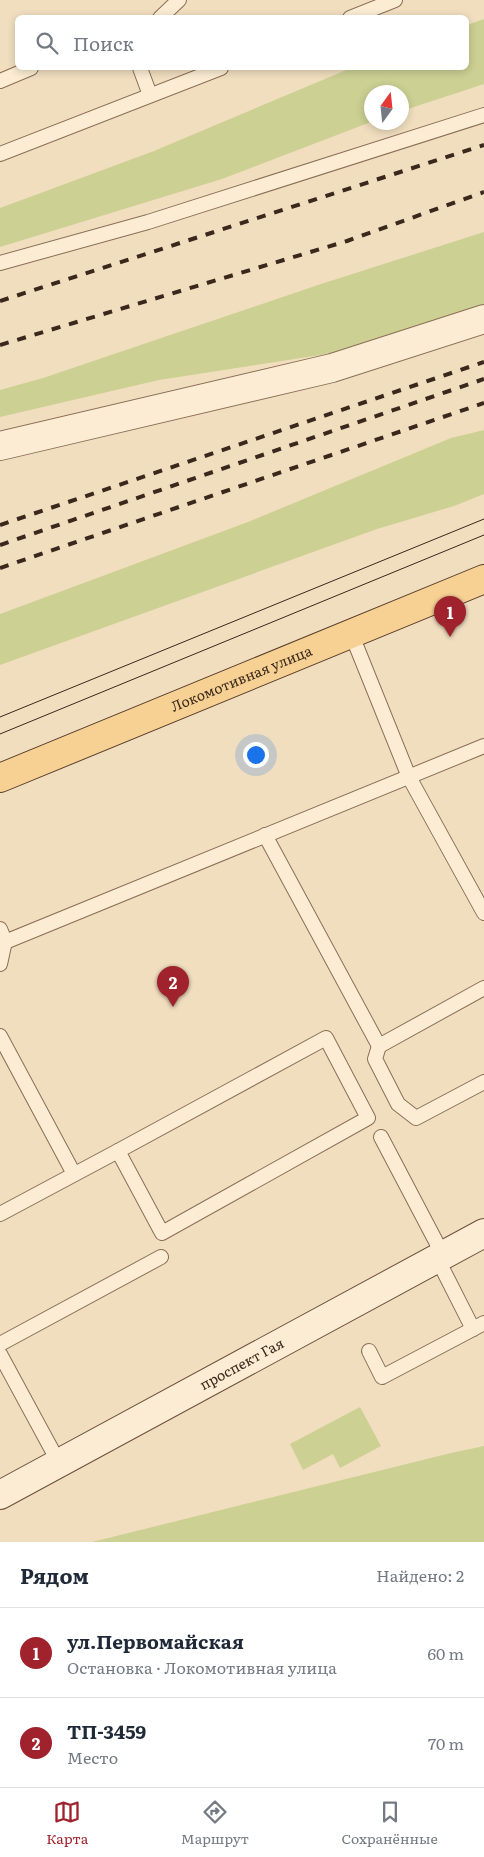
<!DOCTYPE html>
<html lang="ru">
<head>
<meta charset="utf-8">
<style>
	:root { --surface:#fff; --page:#f6f6f7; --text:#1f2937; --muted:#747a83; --line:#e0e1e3; --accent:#9f222c }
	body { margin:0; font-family:Literata,serif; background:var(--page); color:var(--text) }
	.compass { position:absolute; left:364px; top:85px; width:45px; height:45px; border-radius:50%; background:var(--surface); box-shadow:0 2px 8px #0003; rotate:15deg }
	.you { position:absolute; left:255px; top:754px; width:18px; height:18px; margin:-12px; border:4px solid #fff; border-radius:50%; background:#1a73e8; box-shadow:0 0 0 8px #1a73e833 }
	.badge { display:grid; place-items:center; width:32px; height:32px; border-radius:50%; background:var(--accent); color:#fff; font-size:16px; font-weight:700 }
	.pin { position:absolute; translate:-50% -41px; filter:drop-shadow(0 1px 2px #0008) }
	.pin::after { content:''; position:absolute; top:26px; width:18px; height:15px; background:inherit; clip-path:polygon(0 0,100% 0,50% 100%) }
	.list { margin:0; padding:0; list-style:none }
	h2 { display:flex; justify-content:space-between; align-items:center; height:65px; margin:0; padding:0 20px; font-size:21px }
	h2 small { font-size:16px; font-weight:400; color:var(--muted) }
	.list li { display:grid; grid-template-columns:32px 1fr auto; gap:15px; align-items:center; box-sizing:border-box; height:90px; padding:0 20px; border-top:1px solid var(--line) }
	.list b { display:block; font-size:19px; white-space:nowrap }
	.list p { margin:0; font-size:16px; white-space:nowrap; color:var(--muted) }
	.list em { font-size:16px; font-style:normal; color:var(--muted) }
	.icon { flex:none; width:28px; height:28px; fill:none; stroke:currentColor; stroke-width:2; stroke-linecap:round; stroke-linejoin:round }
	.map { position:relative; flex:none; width:484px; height:1542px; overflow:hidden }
	.search { position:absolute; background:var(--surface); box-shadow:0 2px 8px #0003; left:15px; right:15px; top:15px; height:55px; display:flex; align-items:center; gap:12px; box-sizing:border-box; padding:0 18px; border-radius:8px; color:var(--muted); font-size:19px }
	.sheet { height:245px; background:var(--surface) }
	nav { display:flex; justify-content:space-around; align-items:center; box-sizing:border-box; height:70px; border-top:1px solid var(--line); background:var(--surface); font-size:14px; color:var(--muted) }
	nav a { display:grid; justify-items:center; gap:2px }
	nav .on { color:var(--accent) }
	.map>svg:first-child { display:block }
	.green { fill:#cdd093 }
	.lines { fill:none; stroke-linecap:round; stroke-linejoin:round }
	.service-casing { stroke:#8b6e56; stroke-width:16 }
	.minor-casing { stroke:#8b6e56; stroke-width:30 }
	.secondary-casing { stroke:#6d4f3a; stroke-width:30 }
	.primary-casing { stroke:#583d2b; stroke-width:30 }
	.service { stroke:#fbecd3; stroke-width:14 }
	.minor { stroke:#fbecd3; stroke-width:28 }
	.secondary { stroke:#fbecd3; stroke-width:28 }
	.primary { stroke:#f7d194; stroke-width:28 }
	.tram { stroke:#3a281c; stroke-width:1 }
	.rail { stroke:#3a281c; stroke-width:4; stroke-dasharray:9 9; stroke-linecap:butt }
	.labels { text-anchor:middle; stroke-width:5; stroke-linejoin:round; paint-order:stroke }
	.street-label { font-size:14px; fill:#3a281c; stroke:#f8e9d0 }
</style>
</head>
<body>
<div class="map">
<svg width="484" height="1542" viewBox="0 0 484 1542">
	<rect width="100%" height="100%" fill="#f1debf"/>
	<g class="green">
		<path d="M 484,19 L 484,84 L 402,111 L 402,92 L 372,92 L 371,122 L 222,179 L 0,247 L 0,208 L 154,151 L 351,68 L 466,68 L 467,25 Z"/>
		<path d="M 484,232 L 484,304 L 340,352 L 159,380 L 0,417 L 0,390 L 43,378 L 321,284 Z"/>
		<path d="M 484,430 L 484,494 L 454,506 L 377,529 L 0,665 L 0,614 L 248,522 L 451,438 Z"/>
		<path d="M 360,1407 L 381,1446 L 340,1468 L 333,1454 L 303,1470 L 290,1444 Z"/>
		<path d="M 484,1446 L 484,1542 L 92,1542 L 451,1453 Z"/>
	</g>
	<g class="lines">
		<g class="service-casing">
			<g id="service">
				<path d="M 160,18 L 179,0"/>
				<path d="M 350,18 L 395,0"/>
				<path d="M 140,68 L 150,95"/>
				<path d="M 0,81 L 31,68"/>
				<path d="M 0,154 L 221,68"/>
				<path d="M 0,263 L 148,222 L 484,115"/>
				<path d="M 351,633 L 409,777 L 484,913"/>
				<path d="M 265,835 L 379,1046 L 484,988"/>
				<path d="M 0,929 L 5,941 L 0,964"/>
				<path d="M 0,944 L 484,746"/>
				<path d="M 0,1036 L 74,1174"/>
				<path d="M 326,1038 L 368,1118 L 162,1233 L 118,1151 Z"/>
				<path d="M 379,1046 L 375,1059 L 398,1104 L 416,1118 L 484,1082"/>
				<path d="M 381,1137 L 443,1255"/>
				<path d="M 0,1214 L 118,1151"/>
				<path d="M 437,1258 L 473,1329 L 484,1323"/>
				<path d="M 0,1344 L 161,1257"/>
				<path d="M 369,1351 L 382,1377 L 473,1329"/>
				<path d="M 0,1354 L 59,1463"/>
			</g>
		</g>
		<g class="minor-casing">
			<path id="minor" d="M 0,446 L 332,368 L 484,319"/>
		</g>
		<g class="secondary-casing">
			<g id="secondary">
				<path id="s1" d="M 0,1495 L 484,1233"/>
			</g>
		</g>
		<g class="primary-casing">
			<g id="primary">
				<path id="s2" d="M 0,778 L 484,579"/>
			</g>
		</g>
		<use href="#service" class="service"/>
		<use href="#minor" class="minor"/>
		<use href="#secondary" class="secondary"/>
		<use href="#primary" class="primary"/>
		<g class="tram">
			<path d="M 0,717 L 484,519"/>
			<path d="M 0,734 L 484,535"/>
		</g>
		<g class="rail">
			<path d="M 0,301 L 484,145"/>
			<path d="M 0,345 L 347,241 L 484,192"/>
			<path d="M 0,525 L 484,362"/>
			<path d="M 0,545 L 484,379"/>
			<path d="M 0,568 L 484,403"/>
		</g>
	</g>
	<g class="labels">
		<g class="street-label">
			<text dy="5" stroke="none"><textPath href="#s2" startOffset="261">Локомотивная улица</textPath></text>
			<text dy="5" stroke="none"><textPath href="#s1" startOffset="275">проспект Гая</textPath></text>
		</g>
	</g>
</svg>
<svg class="compass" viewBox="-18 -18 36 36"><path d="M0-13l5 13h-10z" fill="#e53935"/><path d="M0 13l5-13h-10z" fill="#747a83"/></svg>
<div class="you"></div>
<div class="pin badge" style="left:450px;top:637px">1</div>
<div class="pin badge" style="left:173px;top:1007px">2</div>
<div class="search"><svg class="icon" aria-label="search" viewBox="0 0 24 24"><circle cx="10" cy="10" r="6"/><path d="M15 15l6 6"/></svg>Поиск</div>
</div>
<section class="sheet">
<h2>Рядом<small>Найдено: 2</small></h2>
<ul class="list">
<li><span class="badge">1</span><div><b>ул.Первомайская</b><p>Остановка · Локомотивная улица</p></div><em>60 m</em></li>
<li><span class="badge">2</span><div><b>ТП-3459</b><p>Место</p></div><em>70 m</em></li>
</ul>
</section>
<nav>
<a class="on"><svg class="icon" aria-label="map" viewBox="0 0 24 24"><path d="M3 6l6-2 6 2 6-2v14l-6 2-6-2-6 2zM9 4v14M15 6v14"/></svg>Карта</a>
<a><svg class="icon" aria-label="directions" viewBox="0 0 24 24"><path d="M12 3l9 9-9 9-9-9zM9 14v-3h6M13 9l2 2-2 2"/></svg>Маршрут</a>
<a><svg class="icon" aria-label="saved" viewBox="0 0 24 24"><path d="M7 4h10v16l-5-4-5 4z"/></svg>Сохранённые</a>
</nav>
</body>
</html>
